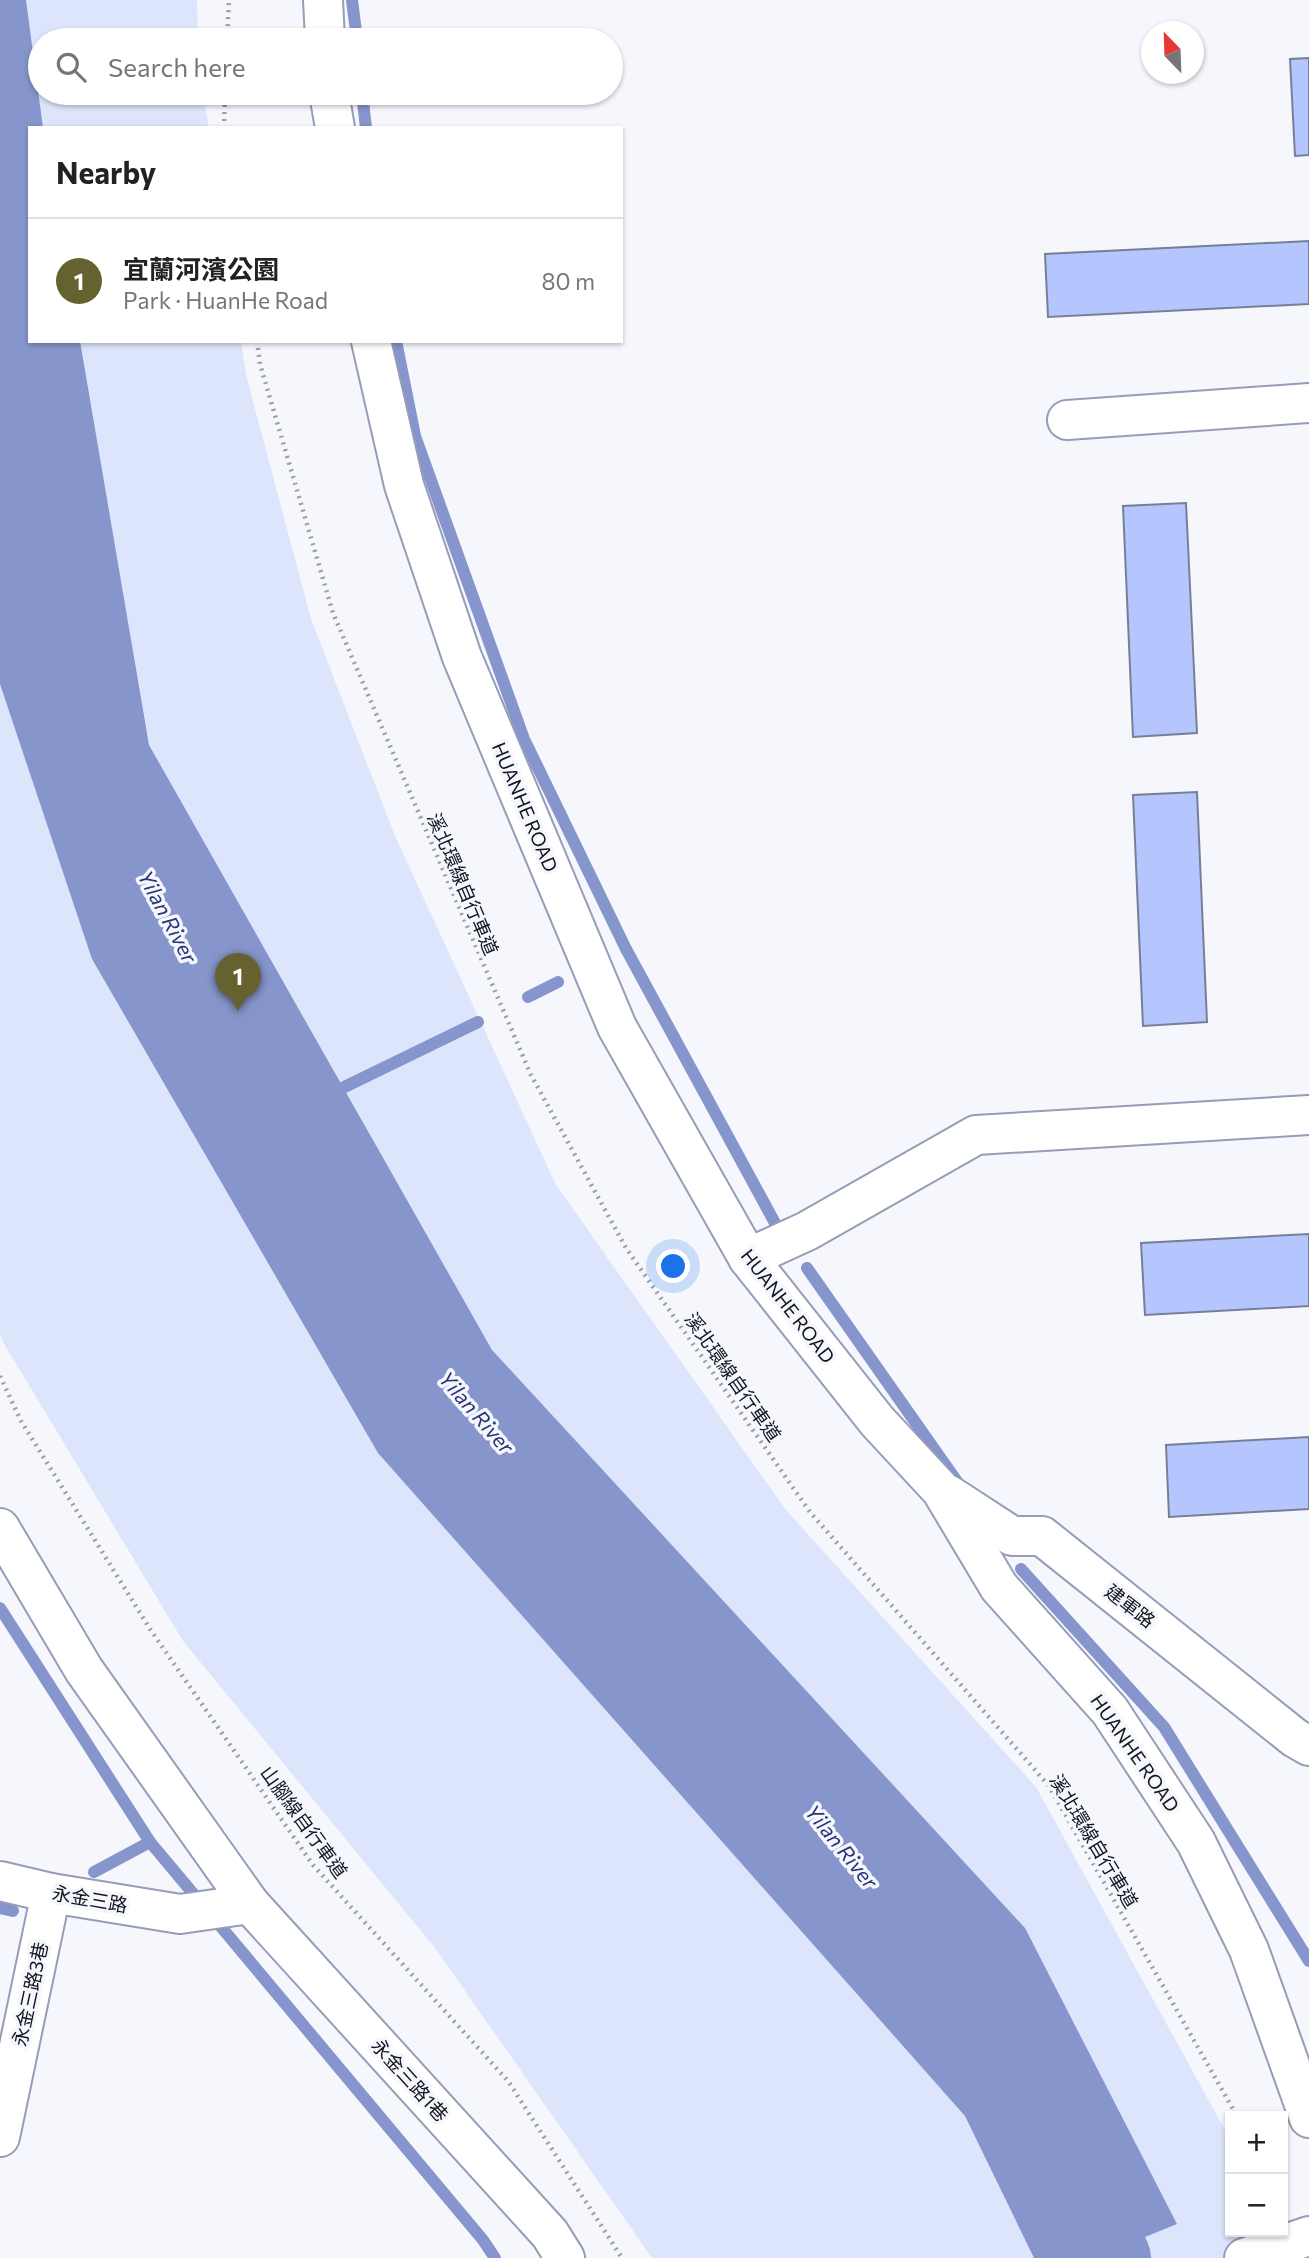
<!DOCTYPE html>
<html lang="en">
<head>
<meta charset="utf-8">
<style>
	:root { --surface:#fff; --page:#f6f6f6; --text:#222; --muted:#767676; --line:#e0e0e0; --accent:#66622f }
	body { margin:0; font-family:Commissioner,"Noto Sans TC",sans-serif; background:var(--page); color:var(--text) }
	.controls { position:absolute; right:21px; bottom:21px; display:grid; overflow:hidden; border-radius:0px; box-shadow:0 2px 5px #0004 }
	.controls button { width:63px; height:63px; display:grid; place-items:center; padding:0; border:0; border-bottom:2px solid var(--line); background:var(--surface); color:var(--text); font:35px sans-serif }
	.compass { position:absolute; left:1141px; top:21px; width:63px; height:63px; border-radius:50%; background:var(--surface); box-shadow:0 2px 5px #0004; rotate:337deg }
	.you { position:absolute; left:674px; top:1267px; width:24px; height:24px; margin:-18px; border:5px solid #fff; border-radius:50%; background:#1a73e8; box-shadow:0 0 0 10px #1a73e833 }
	.badge { display:grid; place-items:center; width:46px; height:46px; border-radius:50%; background:var(--accent); color:#fff; font-size:23px; font-weight:700 }
	.pin { position:absolute; translate:-50% -58px; filter:drop-shadow(0 2px 4px #0008) }
	.pin::after { content:''; position:absolute; top:37px; width:24px; height:21px; background:inherit; clip-path:polygon(0 0,100% 0,50% 100%) }
	.list { margin:0; padding:0; list-style:none }
	h2 { display:flex; justify-content:space-between; align-items:center; height:91px; margin:0; padding:0 28px; font-size:30px }
	h2 small { font-size:23px; font-weight:400; color:var(--muted) }
	.list li { display:grid; grid-template-columns:46px 1fr auto; gap:21px; align-items:center; box-sizing:border-box; height:126px; padding:0 28px; border-top:2px solid var(--line) }
	.list b { display:block; font-size:26px; white-space:nowrap }
	.list p { margin:0; font-size:23px; white-space:nowrap; color:var(--muted) }
	.list em { font-size:23px; font-style:normal; color:var(--muted) }
	.icon { flex:none; width:38px; height:38px; fill:none; stroke:currentColor; stroke-width:2; stroke-linecap:round; stroke-linejoin:round }
	.map { position:relative; flex:none; width:1309px; height:2258px; overflow:hidden }
	.search { position:absolute; background:var(--surface); box-shadow:0 2px 5px #0004; left:28px; top:28px; width:595px; height:77px; display:flex; align-items:center; gap:18px; box-sizing:border-box; padding:0 24px; border-radius:38px; color:var(--muted); font-size:26px }
	.panel { position:absolute; background:var(--surface); box-shadow:0 2px 5px #0004; left:28px; top:126px; width:595px; height:217px; border-radius:0px }
	.map>svg:first-child { display:block }
	.green { fill:#dde5fc }
	.water { fill:#8695cb }
	.lines { fill:none; stroke-linecap:round; stroke-linejoin:round }
	.stream { stroke:#8695cb; stroke-width:12 }
	.river { stroke:#8695cb; stroke-width:74 }
	.building { fill:#b5c6fe; stroke:#777f97; stroke-width:2 }
	.minor-casing { stroke:#959db7; stroke-width:42 }
	.path { stroke:#9b9ea5; stroke-width:4.5; stroke-dasharray:2 5; stroke-linecap:butt }
	.minor { stroke:#fff; stroke-width:38 }
	.labels { text-anchor:middle; stroke-width:7; stroke-linejoin:round; paint-order:stroke }
	.street-label { font-size:19px; fill:#12151e; stroke:#f5f7fd }
	.water-label { font-size:21px; font-style:italic; fill:#293576; stroke:#f5f7fd }
</style>
</head>
<body>
<div class="map">
<svg width="1309" height="2258" viewBox="0 0 1309 2258">
	<rect width="100%" height="100%" fill="#f5f7fd"/>
	<path class="green" d="M 0,0 L 197,0 L 198,40 L 40,40 L 40,93 L 203,93 L 209,128 L 30,128 L 30,341 L 241,341 L 246,375 L 311,619 L 395,836 L 556,1185 L 786,1510 L 1036,1787 L 1230,2139 L 1230,2232 L 1281,2232 L 1286,2258 L 652,2258 L 435,1948 L 183,1641 L 3,1342 L 0,1334 Z"/>
	<path class="water" d="M 0,0 L 26,0 L 43,128 L 30,128 L 30,341 L 80,341 L 149,745 L 492,1350 L 1025,1928 L 1177,2224 L 1093,2258 L 1034,2258 L 965,2116 L 378,1453 L 92,959 L 0,684 Z"/>
	<g class="lines">
		<g class="stream">
			<path d="M 352,0 L 357,40"/>
			<path d="M 362,93 L 366,128"/>
			<path d="M 396,341 L 415,436 L 524,739 L 626,949 L 775,1223"/>
			<path d="M 528,997 L 558,982"/>
			<path d="M 330,1094 L 478,1022"/>
			<path d="M 807,1268 L 958,1483"/>
			<path d="M 1021,1569 L 1164,1727 L 1309,1961"/>
			<path d="M 0,1608 L 150,1842 L 483,2240 L 495,2258"/>
			<path d="M 94,1872 L 150,1842"/>
			<path d="M 0,1908 L 13,1911"/>
		</g>
		<path class="river" d="M 1067,2158 L 1114,2258"/>
	</g>
	<g class="building">
		<path d="M 1309,58 L 1309,155 L 1295,156 L 1290,59 Z"/>
		<path d="M 1309,241 L 1309,304 L 1048,317 L 1045,254 Z"/>
		<path d="M 1186,503 L 1197,733 L 1133,737 L 1123,506 Z"/>
		<path d="M 1197,792 L 1207,1022 L 1143,1026 L 1133,795 Z"/>
		<path d="M 1309,1234 L 1309,1306 L 1145,1315 L 1141,1243 Z"/>
		<path d="M 1309,1437 L 1309,1509 L 1169,1517 L 1166,1445 Z"/>
	</g>
	<g class="lines">
		<g class="minor-casing">
			<g id="minor">
				<path d="M 323,0 L 325,40"/>
				<path d="M 329,93 L 335,128"/>
				<path d="M 371,341 L 404,485 L 462,657 L 617,1027 L 748,1258 L 877,1421 L 941,1490 L 999,1587 L 1110,1711 L 1196,1842 L 1249,1950 L 1309,2118"/>
				<path d="M 1067,420 L 1309,403"/>
				<path d="M 748,1258 L 807,1231 L 976,1135 L 1309,1115"/>
				<path d="M 949,1495 L 1012,1536 L 1042,1536 L 1295,1738 L 1309,1746"/>
				<path d="M 0,1528 L 84,1670 L 250,1904 L 550,2234 L 565,2258"/>
				<path d="M 0,1881 L 51,1893 L 180,1914 L 250,1904"/>
				<path d="M 0,2137 L 51,1893"/>
				<path d="M 1244,2258 L 1309,2236"/>
			</g>
		</g>
		<g class="path">
			<path d="M 227,40 L 229,0"/>
			<path d="M 224,128 L 225,93"/>
			<path d="M 257,341 L 260,364 L 333,613 L 531,1075 L 626,1248 L 810,1512 L 1049,1786 L 1237,2116"/>
			<path d="M 0,1376 L 21,1421 L 150,1629 L 313,1865 L 508,2081 L 622,2258"/>
		</g>
		<use href="#minor" class="minor"/>
	</g>
	<g class="labels">
		<g class="street-label">
			<text transform="translate(525 807) rotate(67)" y="7">HUANHE ROAD</text>
			<text transform="translate(463 884) rotate(67)" y="7">溪北環線自行車道</text>
			<text transform="translate(788 1306) rotate(52)" y="7">HUANHE ROAD</text>
			<text transform="translate(733 1377) rotate(55)" y="7">溪北環線自行車道</text>
			<text transform="translate(1130 1606) rotate(38)" y="7">建軍路</text>
			<text transform="translate(1135 1753) rotate(55)" y="7">HUANHE ROAD</text>
			<text transform="translate(304 1822) rotate(54)" y="7">山腳線自行車道</text>
			<text transform="translate(1094 1841) rotate(59)" y="7">溪北環線自行車道</text>
			<text transform="translate(90 1899) rotate(10)" y="7">永金三路</text>
			<text transform="translate(30 1994) rotate(-78)" y="7">永金三路3巷</text>
			<text transform="translate(410 2080) rotate(48)" y="7">永金三路1巷</text>
		</g>
		<g class="water-label">
			<text transform="translate(167 917) rotate(62)" y="7">Yilan River</text>
			<text transform="translate(476 1413) rotate(49)" y="7">Yilan River</text>
			<text transform="translate(841 1847) rotate(51)" y="7">Yilan River</text>
		</g>
	</g>
</svg>
<div class="controls">
<button>+</button>
<button>−</button>
</div>
<svg class="compass" viewBox="-18 -18 36 36"><path d="M0-13l5 13h-10z" fill="#e53935"/><path d="M0 13l5-13h-10z" fill="#767676"/></svg>
<div class="you"></div>
<div class="pin badge" style="left:238px;top:1011px">1</div>
<div class="search"><svg class="icon" aria-label="search" viewBox="0 0 24 24"><circle cx="10" cy="10" r="6"/><path d="M15 15l6 6"/></svg>Search here</div>
<section class="panel">
<h2>Nearby<small></small></h2>
<ul class="list">
<li><span class="badge">1</span><div><b>宜蘭河濱公園</b><p>Park · HuanHe Road</p></div><em>80 m</em></li>
</ul>
</section>
</div>
</body>
</html>
